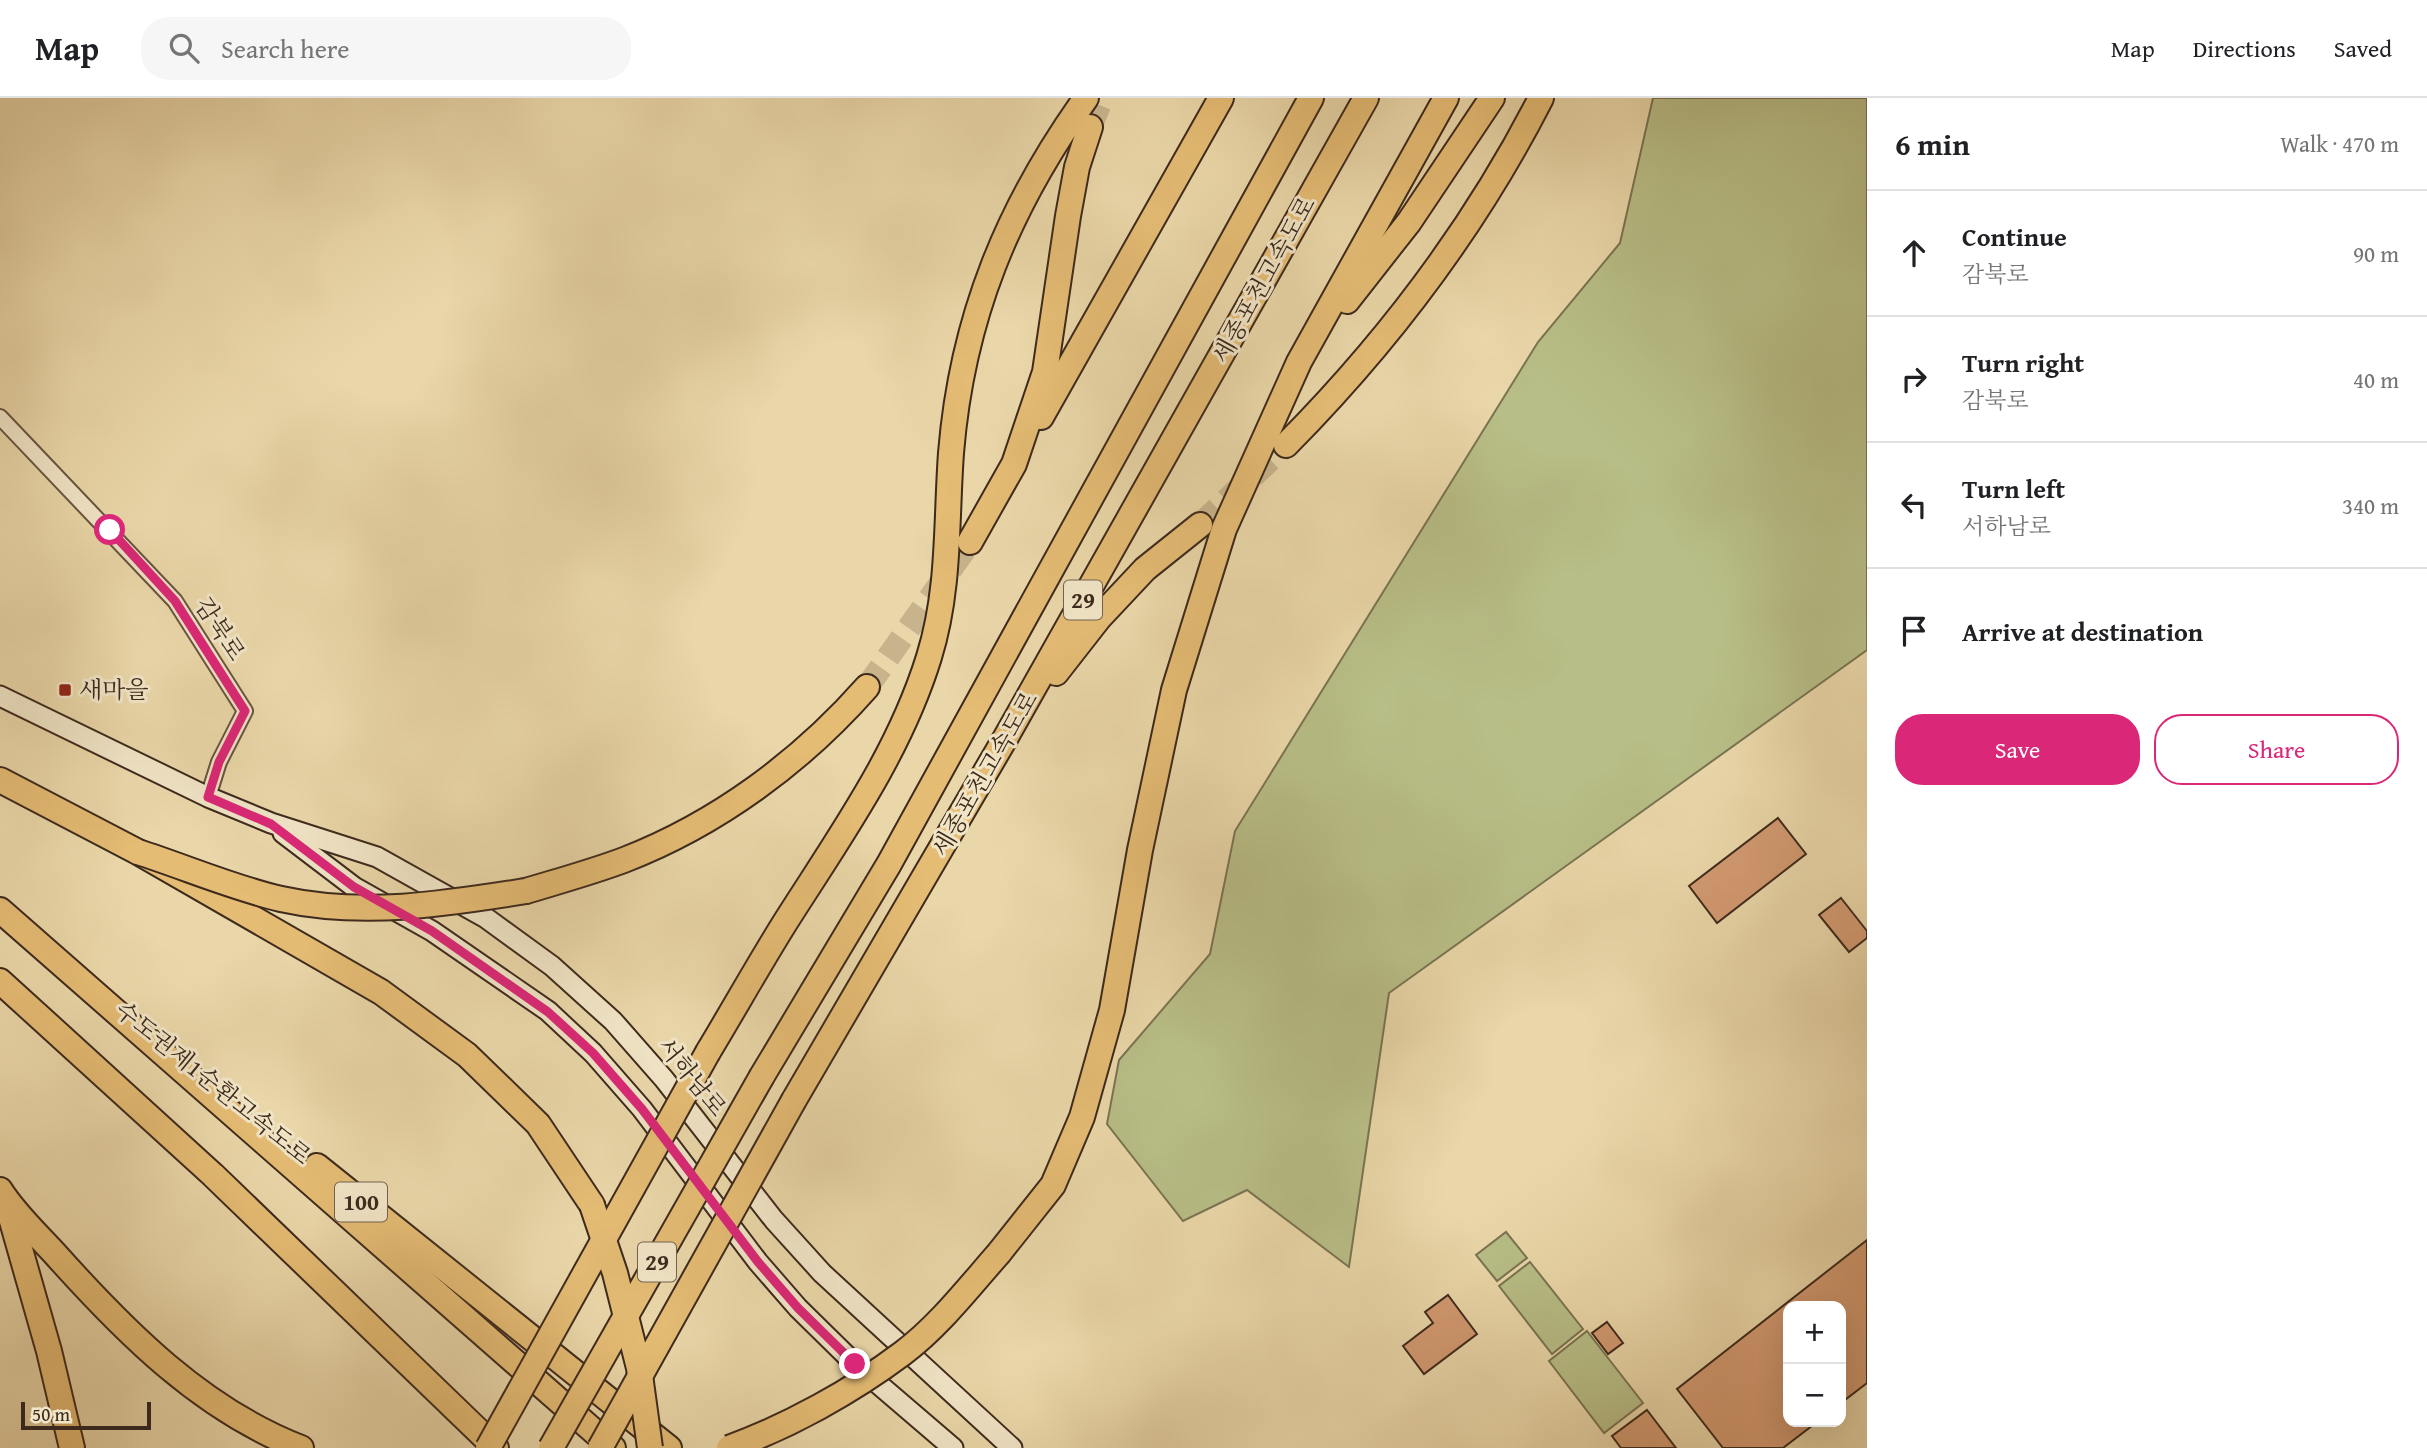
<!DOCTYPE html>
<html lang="en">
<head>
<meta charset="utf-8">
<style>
	:root { --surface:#fff; --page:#f6f6f6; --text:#202124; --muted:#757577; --line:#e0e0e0; --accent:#db2777 }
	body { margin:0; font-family:"Gentium Book Plus","Noto Serif KR",serif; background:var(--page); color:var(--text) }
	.controls { position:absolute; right:21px; bottom:21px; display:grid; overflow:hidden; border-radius:14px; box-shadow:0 7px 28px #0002 }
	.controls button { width:63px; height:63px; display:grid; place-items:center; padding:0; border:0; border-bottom:2px solid var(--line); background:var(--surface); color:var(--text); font:35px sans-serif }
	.scale { position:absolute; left:21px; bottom:18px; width:130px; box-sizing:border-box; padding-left:7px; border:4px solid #3d2a1d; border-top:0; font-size:19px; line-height:24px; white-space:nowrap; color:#3d2a1d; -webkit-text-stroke:5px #f1e5c7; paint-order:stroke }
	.stop { position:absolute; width:21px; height:21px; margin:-16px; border:5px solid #db2777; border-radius:50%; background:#fff }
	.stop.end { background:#db2777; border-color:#fff; box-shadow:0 2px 7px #0008 }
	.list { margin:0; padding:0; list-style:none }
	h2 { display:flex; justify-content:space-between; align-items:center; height:91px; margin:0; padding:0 28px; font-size:30px }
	h2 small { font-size:23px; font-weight:400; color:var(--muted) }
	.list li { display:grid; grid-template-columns:46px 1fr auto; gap:21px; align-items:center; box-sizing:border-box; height:126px; padding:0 28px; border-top:2px solid var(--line) }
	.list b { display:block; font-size:26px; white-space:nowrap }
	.list p { margin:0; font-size:23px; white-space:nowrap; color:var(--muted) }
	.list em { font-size:23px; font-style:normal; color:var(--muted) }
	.actions { display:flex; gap:14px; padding:21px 28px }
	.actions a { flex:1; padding:16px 0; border:2px solid var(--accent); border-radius:28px; text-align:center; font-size:24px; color:var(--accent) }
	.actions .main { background:var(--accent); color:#fff }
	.icon { flex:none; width:38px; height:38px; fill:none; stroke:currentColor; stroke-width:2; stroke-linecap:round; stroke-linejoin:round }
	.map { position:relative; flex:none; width:1867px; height:1350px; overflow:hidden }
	header { display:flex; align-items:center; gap:42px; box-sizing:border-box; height:98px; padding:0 35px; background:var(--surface); border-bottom:2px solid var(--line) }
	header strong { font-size:33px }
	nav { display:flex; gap:38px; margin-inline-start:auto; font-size:24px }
	.search { width:490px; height:63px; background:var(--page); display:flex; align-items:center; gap:18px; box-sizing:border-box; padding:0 24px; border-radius:28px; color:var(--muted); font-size:26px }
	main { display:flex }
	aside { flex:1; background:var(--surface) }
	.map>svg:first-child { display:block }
	.green { fill:#b8be87; stroke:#7a7452; stroke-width:2 }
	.building { fill:#d39a71; stroke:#3d2a1d; stroke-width:2 }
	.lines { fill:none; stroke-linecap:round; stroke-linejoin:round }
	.motorway-tunnel { stroke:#c7b48d; stroke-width:24; stroke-dasharray:24 12; stroke-linecap:butt }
	.minor-casing { stroke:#685540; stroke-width:18 }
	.secondary-casing { stroke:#3d2a1d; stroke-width:23 }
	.motorway-casing { stroke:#3d2a1d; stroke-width:28 }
	.minor { stroke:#f1e5c7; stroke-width:14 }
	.secondary { stroke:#f1e5c7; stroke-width:19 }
	.motorway { stroke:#e5bc74; stroke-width:24 }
	.motorway-bridge-casing { stroke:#3d2a1d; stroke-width:28; stroke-linecap:butt }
	.motorway-bridge { stroke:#e5bc74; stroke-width:24 }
	.route { stroke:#db2777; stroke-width:9 }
	.poi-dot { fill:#8f2418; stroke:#f1e5c7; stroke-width:2.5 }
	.labels { text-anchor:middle; stroke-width:6; stroke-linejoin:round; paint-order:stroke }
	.shield { fill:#f1e5c7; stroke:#736250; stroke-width:2 }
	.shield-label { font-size:23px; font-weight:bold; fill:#3d2a1d }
	.street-label { font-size:24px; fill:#3d2a1d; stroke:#f1e5c7 }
	.poi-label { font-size:24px; fill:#3d2a1d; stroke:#f1e5c7; text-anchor:start }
</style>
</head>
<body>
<header>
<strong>Map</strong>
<div class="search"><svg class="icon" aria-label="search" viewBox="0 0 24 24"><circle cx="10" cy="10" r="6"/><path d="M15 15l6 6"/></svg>Search here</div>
<nav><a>Map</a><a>Directions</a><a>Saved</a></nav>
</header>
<main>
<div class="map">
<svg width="1867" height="1350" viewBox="0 0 1867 1350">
	<rect width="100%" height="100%" fill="#ead7a9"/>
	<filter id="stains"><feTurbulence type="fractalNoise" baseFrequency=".00286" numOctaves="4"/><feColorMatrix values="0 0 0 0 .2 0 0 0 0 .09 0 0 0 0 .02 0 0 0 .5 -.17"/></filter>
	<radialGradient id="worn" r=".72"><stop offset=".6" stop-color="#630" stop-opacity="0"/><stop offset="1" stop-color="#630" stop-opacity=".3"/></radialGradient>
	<g class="green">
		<path d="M 1653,0 L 1867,0 L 1867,552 L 1389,895 L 1349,1169 L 1247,1092 L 1183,1123 L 1107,1026 L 1119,962 L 1210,856 L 1235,733 L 1538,244 L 1620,145 Z"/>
		<path d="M 1506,1134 L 1527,1160 L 1497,1183 L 1476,1157 Z"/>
		<path d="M 1530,1164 L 1583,1231 L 1552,1256 L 1499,1188 Z"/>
		<path d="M 1587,1233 L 1643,1305 L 1604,1335 L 1549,1263 Z"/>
	</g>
	<g class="building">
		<path d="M 1778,720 L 1806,756 L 1717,825 L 1689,788 Z"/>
		<path d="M 1841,800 L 1867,833 L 1867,840 L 1849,854 L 1819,817 Z"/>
		<path d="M 1867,1142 L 1867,1285 L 1841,1305 L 1841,1208 L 1788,1208 L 1788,1324 L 1817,1324 L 1783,1350 L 1723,1350 L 1677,1291 Z"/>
		<path d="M 1448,1197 L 1477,1236 L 1424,1276 L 1403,1248 L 1433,1225 L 1425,1214 Z"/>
		<path d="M 1607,1224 L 1623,1245 L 1608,1256 L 1592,1235 Z"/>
		<path d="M 1647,1312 L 1676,1350 L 1621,1350 L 1612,1338 Z"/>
	</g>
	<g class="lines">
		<g class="motorway-tunnel">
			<path d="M 1090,29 L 1102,0"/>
			<path d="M 1200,427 L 1286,347"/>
			<path d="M 867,589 L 970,444"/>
		</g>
		<g class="minor-casing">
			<path id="minor" d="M 0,319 L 175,503 L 245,613 L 219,664 L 208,699"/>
		</g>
		<g class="secondary-casing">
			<g id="secondary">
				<path d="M 0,598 L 208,699 L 271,725 L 377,759 L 486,820 L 552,868 L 613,923 L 664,981 L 774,1122 L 822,1175 L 1012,1350"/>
				<path d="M 283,735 L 354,789 L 432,833 L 548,913 L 593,955 L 642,1011 L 758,1164 L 798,1210 L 855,1266 L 953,1350"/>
			</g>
		</g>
		<g class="motorway-casing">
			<g id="motorway">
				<path d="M 1347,203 L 1409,124 L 1492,0"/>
				<path d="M 1041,319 L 1221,0"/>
				<path d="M 1286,347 C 1388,244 1475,129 1541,0"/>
				<path d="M 970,444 L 1014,366 L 1045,274 L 1068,118 L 1077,69 L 1090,29"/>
				<path d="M 1056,575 L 1099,520 L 1145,471 L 1200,427"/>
				<path d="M 0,682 L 138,754 L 381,894 L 467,957 L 538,1026 L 592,1107"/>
				<path d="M 526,793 C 559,783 592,774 624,762 C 717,726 801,664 867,589"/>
				<path d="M 0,812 L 613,1350"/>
				<path d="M 0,883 L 213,1077 L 496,1350"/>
				<path d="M 708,954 C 734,911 759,866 786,823 C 840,738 899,656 929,559 C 950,492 946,424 951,355 C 962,220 1008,109 1086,0"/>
				<path d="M 762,978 L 889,766 L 1311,0"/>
				<path d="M 794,1002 L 1006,639 L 1366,0"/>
				<path d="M 317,1068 L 669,1350"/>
				<path d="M 0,1092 C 15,1116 37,1136 56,1157 C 125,1234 202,1312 301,1350"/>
				<path d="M 8,1109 L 49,1253 L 72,1350"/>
				<path d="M 999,1155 L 1053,1087 L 1082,1019 L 1112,912 L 1140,752 L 1174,592 L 1224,431 L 1299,264 L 1446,0"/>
			</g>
		</g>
		<use href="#minor" class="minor"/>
		<use href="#secondary" class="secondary"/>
		<use href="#motorway" class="motorway"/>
		<g class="motorway-bridge-casing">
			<g id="motorway-bridge">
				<path d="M 138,754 C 185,769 233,790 281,801 C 363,819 444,806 526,793"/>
				<path d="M 592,1107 L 615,1175 L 639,1270 L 650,1350"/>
				<path d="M 488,1350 L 708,954"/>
				<path d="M 551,1350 L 762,978"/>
				<path d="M 600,1350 L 794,1002"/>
				<path d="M 729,1350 C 789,1328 851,1294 903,1255 C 939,1228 969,1189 999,1155"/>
			</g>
		</g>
		<use href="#motorway-bridge" class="motorway-bridge"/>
	</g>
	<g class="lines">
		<path class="route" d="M 110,432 L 175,503 L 245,613 L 219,664 L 208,699 L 271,726 L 354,789 L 432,833 L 548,914 L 593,955 L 642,1011 L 758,1164 L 798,1210 L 855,1266"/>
	</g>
	<rect class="poi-dot" x="58" y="585" width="14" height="14" rx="3.5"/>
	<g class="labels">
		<g class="shield">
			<rect x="1064" y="482.5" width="38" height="39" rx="5"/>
			<rect x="335" y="1084.5" width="52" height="39" rx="5"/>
			<rect x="638" y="1144.5" width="38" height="39" rx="5"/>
		</g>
		<g class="shield-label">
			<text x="1083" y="510">29</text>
			<text x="361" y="1112">100</text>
			<text x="657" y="1172">29</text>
		</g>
		<g class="street-label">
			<text transform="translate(1264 182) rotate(-61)" y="8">세종포천고속도로</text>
			<text transform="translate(220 531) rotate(57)" y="8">감북로</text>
			<text transform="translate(985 676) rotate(-60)" y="8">세종포천고속도로</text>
			<text transform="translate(692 979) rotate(51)" y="8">서하남로</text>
			<text transform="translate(213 985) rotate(39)" y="8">수도권제1순환고속도로</text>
		</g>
		<g class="poi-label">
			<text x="79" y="600">새마을</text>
		</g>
	</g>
	<rect width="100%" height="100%" filter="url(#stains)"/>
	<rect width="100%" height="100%" fill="url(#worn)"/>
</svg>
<div class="controls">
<button>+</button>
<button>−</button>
</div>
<div class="scale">50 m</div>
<div class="stop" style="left:110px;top:432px"></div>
<div class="stop end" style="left:855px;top:1266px"></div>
</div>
<aside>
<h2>6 min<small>Walk · 470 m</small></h2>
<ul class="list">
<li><svg class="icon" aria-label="ahead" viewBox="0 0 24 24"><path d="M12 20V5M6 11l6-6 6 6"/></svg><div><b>Continue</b><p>감북로</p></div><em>90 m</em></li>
<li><svg class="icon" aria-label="right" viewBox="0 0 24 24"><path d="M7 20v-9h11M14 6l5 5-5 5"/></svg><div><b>Turn right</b><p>감북로</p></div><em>40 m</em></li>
<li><svg class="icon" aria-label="left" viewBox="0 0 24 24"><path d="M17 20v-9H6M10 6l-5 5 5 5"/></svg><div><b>Turn left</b><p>서하남로</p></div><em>340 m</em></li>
<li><svg class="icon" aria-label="arrive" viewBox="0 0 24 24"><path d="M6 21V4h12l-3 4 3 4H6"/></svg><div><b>Arrive at destination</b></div></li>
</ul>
<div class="actions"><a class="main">Save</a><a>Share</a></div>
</aside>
</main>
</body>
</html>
